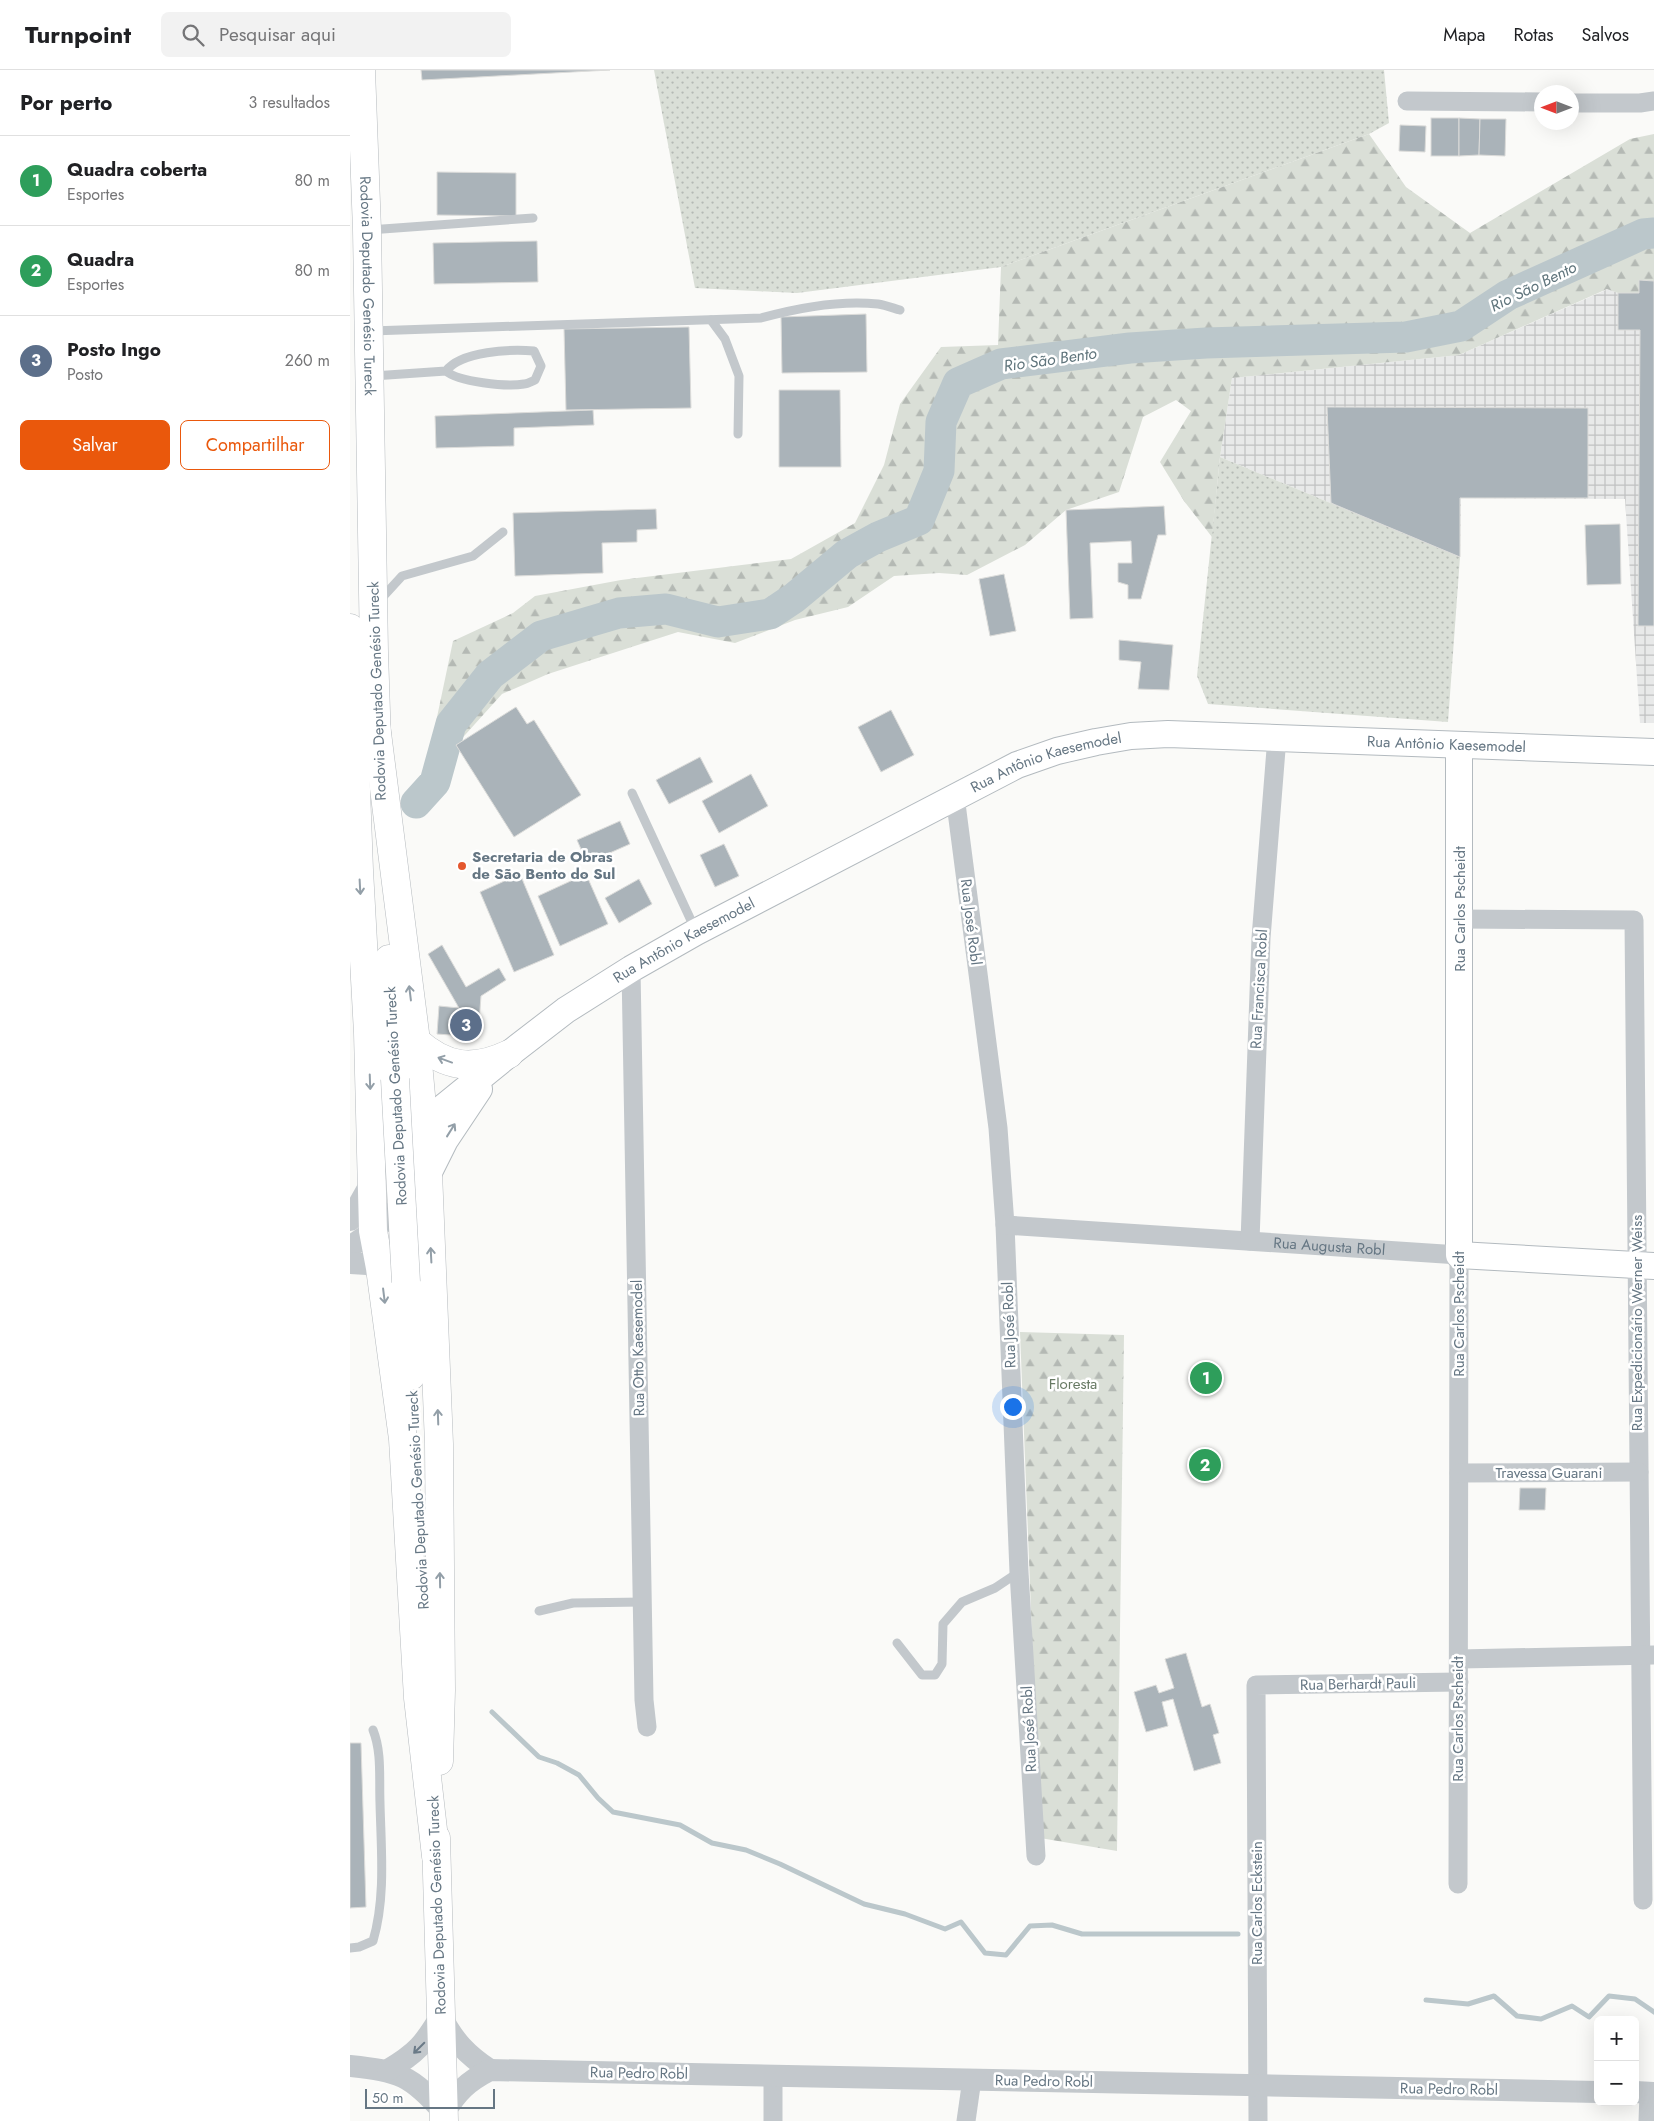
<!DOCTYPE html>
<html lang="pt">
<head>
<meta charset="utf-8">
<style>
	:root { --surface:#fff; --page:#f2f2f2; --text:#202124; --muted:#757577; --line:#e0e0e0; --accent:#ea580c }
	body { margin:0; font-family:Jost,sans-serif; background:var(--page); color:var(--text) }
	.controls { position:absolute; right:15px; bottom:15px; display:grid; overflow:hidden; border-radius:8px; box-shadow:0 5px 20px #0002 }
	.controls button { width:45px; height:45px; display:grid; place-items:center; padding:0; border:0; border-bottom:1px solid var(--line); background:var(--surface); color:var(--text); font:25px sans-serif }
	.compass { position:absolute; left:1184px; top:15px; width:45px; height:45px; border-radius:50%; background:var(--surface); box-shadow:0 5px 20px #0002; rotate:270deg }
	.scale { position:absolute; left:15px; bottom:12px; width:130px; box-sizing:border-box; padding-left:5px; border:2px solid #657683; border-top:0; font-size:14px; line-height:18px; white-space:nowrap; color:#657683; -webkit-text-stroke:4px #fff; paint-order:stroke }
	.you { position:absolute; left:662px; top:1336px; width:18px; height:18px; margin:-12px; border:4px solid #fff; border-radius:50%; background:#1a73e8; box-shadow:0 0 0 8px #1a73e833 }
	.badge { display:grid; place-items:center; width:32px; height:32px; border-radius:50%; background:var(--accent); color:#fff; font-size:16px; font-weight:700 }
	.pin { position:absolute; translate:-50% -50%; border:2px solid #fff; box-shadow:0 1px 5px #0006 }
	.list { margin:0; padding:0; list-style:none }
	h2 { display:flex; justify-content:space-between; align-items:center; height:65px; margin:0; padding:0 20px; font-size:21px }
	h2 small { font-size:16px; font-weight:400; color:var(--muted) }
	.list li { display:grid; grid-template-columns:32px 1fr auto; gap:15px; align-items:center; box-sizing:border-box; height:90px; padding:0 20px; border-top:1px solid var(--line) }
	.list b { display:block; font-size:19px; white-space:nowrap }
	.list p { margin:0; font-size:16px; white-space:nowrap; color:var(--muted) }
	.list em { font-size:16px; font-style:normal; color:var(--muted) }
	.actions { display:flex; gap:10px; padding:15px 20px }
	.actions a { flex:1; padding:11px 0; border:1px solid var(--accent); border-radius:8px; text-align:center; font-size:18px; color:var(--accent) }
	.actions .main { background:var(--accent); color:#fff }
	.icon { flex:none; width:28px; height:28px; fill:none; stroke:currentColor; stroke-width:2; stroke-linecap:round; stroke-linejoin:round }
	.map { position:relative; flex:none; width:1304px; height:2051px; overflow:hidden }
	header { display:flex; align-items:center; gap:30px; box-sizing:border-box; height:70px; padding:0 25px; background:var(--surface); border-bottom:1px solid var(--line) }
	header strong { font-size:24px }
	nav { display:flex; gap:28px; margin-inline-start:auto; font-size:18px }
	.search { width:350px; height:45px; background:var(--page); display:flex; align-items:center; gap:12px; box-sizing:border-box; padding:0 18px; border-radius:8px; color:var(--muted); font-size:19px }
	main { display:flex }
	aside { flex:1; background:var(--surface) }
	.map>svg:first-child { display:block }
	.industrial { fill:url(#industrial-grid) }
	.grass { fill:url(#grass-dots) }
	.forest { fill:url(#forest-firs) }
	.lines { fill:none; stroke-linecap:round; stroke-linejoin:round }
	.stream { stroke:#bbc7cb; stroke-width:5 }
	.river { stroke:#bbc7cb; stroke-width:31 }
	.building { fill:#aab3b9; stroke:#dcdcda }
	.secondary-casing { stroke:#b3babf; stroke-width:28 }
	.primary-casing { stroke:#b5babe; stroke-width:29 }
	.service { stroke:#c3c8cc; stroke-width:9 }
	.minor { stroke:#c3c8cc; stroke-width:19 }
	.tertiary { stroke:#c3c8cc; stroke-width:22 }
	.secondary { stroke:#fff; stroke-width:26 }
	.primary { stroke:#fff; stroke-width:28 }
	.primary-bridge-casing { stroke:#b5babe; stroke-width:29; stroke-linecap:butt }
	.primary-bridge { stroke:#fff; stroke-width:28 }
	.oneway { stroke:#939fa8 }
	.oneway2 { stroke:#6a7a87 }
	.poi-dot { fill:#e4572e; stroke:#fff; stroke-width:2 }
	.labels { text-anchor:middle; stroke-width:5; stroke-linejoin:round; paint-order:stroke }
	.street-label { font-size:15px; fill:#657683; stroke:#fff }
	.poi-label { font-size:15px; font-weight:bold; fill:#657683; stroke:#fff; text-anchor:start }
	.park-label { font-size:15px; fill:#687a64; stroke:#fff }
	.water-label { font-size:16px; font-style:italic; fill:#60757c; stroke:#fff }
</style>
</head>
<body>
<header>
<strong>Turnpoint</strong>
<div class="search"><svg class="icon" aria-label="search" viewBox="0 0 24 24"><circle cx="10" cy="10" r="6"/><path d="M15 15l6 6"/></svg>Pesquisar aqui</div>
<nav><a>Mapa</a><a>Rotas</a><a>Salvos</a></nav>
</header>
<main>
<aside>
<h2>Por perto<small>3 resultados</small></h2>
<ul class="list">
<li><span class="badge" style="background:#2e9e5b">1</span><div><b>Quadra coberta</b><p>Esportes</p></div><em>80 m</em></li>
<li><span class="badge" style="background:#2e9e5b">2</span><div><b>Quadra</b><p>Esportes</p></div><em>80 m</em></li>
<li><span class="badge" style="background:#5c6f8a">3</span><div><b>Posto Ingo</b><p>Posto</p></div><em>260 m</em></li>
</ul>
<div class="actions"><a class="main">Salvar</a><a>Compartilhar</a></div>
</aside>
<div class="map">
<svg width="1304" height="2051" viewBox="0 0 1304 2051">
	<defs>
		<pattern id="industrial-grid" width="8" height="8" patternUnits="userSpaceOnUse" patternTransform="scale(1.25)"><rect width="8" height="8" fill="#e8e9e9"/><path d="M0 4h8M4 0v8" fill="none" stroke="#c0c1c2"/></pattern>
		<pattern id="grass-dots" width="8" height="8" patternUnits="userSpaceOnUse" patternTransform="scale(1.25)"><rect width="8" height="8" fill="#dadfd7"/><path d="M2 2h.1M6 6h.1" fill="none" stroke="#b4b9b4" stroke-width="1.8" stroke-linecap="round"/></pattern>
		<pattern id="forest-firs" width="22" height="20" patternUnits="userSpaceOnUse" patternTransform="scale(1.25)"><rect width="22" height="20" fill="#dadfd7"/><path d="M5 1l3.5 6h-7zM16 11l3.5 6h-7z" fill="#b4b9b4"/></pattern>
	</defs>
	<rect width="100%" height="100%" fill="#fafaf8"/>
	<path class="industrial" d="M 1289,210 L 1304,211 L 1304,653 L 1290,653 L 1275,429 L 1111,428 L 1110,487 L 870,387 L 882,308 L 1109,285 L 1258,219 L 1268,223 L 1289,223 Z"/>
	<g class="grass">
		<path d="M 304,0 L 1034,0 L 1039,53 L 1019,64 L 651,197 L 447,223 L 345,218 Z"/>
		<path d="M 870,387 L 1110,487 L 1098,652 L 858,634 L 847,606 Z"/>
	</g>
	<g class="forest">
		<path d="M 1019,64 L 1056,117 L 1120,163 L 1280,69 L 1304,64 L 1304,211 L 1289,211 L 1289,223 L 1268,223 L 1257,219 L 1109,285 L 882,308 L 870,387 L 862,467 L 834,431 L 810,392 L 841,341 L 826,330 L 793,347 L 769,422 L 716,440 L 675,475 L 617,505 L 589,503 L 544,506 L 498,537 L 445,550 L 385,573 L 328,562 L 198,604 L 152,624 L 106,675 L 99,708 L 66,747 L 103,571 L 163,543 L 185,526 L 271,510 L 441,489 L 505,453 L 534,395 L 550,334 L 591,277 L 648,275 L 651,197 Z"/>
		<path d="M 670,1262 L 774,1265 L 767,1781 L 690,1768 Z"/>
	</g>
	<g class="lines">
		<g class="stream">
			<path d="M 142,1642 L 189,1687 L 207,1693 L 229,1705 L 248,1728 L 263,1742 L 330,1755 L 362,1773 L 396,1780 L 430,1794 L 514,1834 L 555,1844 L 595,1859 L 611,1852 L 635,1883 L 656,1885 L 680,1856 L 702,1855 L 732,1864 L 888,1864"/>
			<path d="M 1076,1930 L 1118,1934 L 1144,1926 L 1167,1946 L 1191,1949 L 1222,1936 L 1239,1947 L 1259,1926 L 1285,1929 L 1304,1942"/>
		</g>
		<path class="river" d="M 66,733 L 85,712 L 101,654 L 140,605 L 191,566 L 269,543 L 316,539 L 368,552 L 420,544 L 444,528 L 497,484 L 528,467 L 569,450 L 589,401 L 591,352 L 608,313 L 651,294 L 780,278 L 856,273 L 1056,267 L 1111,256 L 1158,225 L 1293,164 L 1304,163"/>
	</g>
	<g class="building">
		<path d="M 71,0 L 260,0 L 72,10 Z"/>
		<rect x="1081" y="48" width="28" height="38"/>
		<path d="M 1109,48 L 1130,49 L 1129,85 L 1109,86 Z"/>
		<path d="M 1130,49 L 1156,49 L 1155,86 L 1129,85 Z"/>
		<path d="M 1050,55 L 1076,56 L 1075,82 L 1049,81 Z"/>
		<path d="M 87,102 L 166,103 L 166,146 L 87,145 Z"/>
		<path d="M 187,171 L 188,212 L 84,214 L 83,173 Z"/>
		<path d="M 1289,210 L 1304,211 L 1304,556 L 1288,556 L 1290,260 L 1268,260 L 1268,223 L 1289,223 Z"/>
		<path d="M 516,244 L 517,302 L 432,303 L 431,247 Z"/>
		<path d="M 339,257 L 341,338 L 216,340 L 214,259 Z"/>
		<path d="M 429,320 L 490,320 L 491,397 L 429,397 Z"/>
		<path d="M 977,337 L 1238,338 L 1238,428 L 1110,428 L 1110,487 L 981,433 Z"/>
		<path d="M 243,340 L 244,355 L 164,358 L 164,376 L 86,378 L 85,346 Z"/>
		<path d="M 814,436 L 816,465 L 808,465 L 791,529 L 778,529 L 778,515 L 768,512 L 768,493 L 782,493 L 781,471 L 740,473 L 743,548 L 720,549 L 716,440 Z"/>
		<path d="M 306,439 L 307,459 L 287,460 L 287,472 L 252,473 L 253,503 L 165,506 L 163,443 Z"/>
		<path d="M 1270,454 L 1271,514 L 1237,515 L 1235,455 Z"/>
		<path d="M 654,504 L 666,561 L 640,566 L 629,509 Z"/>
		<path d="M 769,570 L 823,575 L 819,620 L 788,619 L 791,592 L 769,590 Z"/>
		<path d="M 166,637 L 177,654 L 184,650 L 231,725 L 164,767 L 106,675 Z"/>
		<path d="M 541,640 L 564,685 L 531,702 L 508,657 Z"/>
		<path d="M 350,687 L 363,712 L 319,734 L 306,710 Z"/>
		<path d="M 401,704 L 418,736 L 369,763 L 352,731 Z"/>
		<path d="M 270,751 L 280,774 L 237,793 L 227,770 Z"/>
		<path d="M 374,774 L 389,806 L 365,817 L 350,785 Z"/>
		<path d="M 170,804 L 204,885 L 164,902 L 130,822 Z"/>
		<path d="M 236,804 L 258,854 L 210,876 L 188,826 Z"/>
		<path d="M 289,809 L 302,834 L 269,853 L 255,828 Z"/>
		<path d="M 92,875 L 116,917 L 149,898 L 156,910 L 131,926 L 128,967 L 87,964 L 89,936 L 109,938 L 78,884 Z"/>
		<path d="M 1170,1418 L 1196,1418 L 1195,1440 L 1169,1440 Z"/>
		<path d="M 836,1583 L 852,1637 L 860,1634 L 869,1663 L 863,1665 L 871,1693 L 844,1701 L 823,1629 L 812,1632 L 818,1656 L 796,1662 L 784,1622 L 806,1615 L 809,1623 L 824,1618 L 815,1589 Z"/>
		<path d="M 0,1673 L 11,1673 L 16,1837 L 0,1838 Z"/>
	</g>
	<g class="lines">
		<g class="secondary-casing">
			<g id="secondary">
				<path d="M 1109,675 L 1109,1185 L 1304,1196"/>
				<path id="s2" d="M 59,1067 L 74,1053 L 159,984 L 216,940 L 281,899 L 346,862 L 667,695 L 707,681 L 746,672 L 781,666 L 818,664 L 1304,682"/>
				<path d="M 74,1112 L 95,1070 L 129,1019"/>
			</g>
		</g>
		<g class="primary-casing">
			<g id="primary">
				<path id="s3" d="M 11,0 L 17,160 L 24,582 L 27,673"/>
				<path d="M 0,558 L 9,800 L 18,963 L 23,1161 L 30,1198 L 53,1369 L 68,1628 L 86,1786"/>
				<path d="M 26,655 L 66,971 L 78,1102 L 89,1374 L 91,1620 L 89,1691"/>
				<path d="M 39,889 L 45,1009"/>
				<path d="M 66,971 C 96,998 123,1001 159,984"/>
				<path d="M 56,1212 L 61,1306"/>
				<path d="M 86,1768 L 94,2051"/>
			</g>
		</g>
		<g class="service">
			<path d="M 19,160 L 183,148"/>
			<path d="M 361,250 L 375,269 L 389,306 L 388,364"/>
			<path d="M 21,261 L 411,248 C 447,238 490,230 528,234 C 535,235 543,238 550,240"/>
			<path d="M 23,306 L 96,301 C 108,312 157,317 174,314 C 178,314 182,311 185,310 L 191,296 L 184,281 C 161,279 111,281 96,301"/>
			<path d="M 30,530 L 52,506 L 123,486 L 153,462"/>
			<path d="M 282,723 L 345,859"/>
			<path d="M 189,1541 L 223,1533 L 293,1532"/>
			<path d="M 547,1573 L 572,1605 L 585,1605 L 592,1594 L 593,1554 L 612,1532 L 645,1518 L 669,1502"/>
			<path d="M 0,1878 L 9,1877 L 23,1871 C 36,1827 31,1778 30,1733 C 29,1709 32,1682 23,1660"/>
		</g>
		<g class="minor">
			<path d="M 1057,31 L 1192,32"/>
			<path d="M 1222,33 L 1290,33 L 1304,31"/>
			<path d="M 605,726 L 648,1058 L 655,1155 L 669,1502 L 686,1786"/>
			<path d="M 1110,849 L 1284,850 L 1293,1830"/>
			<path d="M 281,899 L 294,1630 L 297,1657"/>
			<path id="s1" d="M 655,1155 L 1109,1185 L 1108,1814"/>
			<path d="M 900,1171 L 911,868 L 927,667"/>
			<path d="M 1109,1403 L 1289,1402"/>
			<path d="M 1109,1589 L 1304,1585"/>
			<path d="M 423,2006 L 423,2051"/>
			<path d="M 616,2051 L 622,2009"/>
			<path d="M 908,2051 L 906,1615 L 1109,1612"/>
			<path d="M 1298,2051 L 1299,2023"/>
		</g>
		<g class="tertiary">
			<path d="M 0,1150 L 21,1113"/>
			<path d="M 0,1177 L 23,1161 L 55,1132"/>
			<path d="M 0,1193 L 17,1194 L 30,1198"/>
			<path d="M 91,1946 C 103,1970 117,1985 140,2000"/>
			<path d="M 0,1996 C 49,2001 61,2005 94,2043 C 108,2021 117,2012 140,2000 L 1248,2022"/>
			<path d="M 38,2000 C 67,1983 74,1974 91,1946"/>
			<path d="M 1285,2022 L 1304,2023"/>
		</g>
		<use href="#secondary" class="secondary"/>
		<use href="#primary" class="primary"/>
		<g class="primary-bridge-casing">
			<path id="primary-bridge" d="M 45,1009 L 56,1212"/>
		</g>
		<use href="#primary-bridge" class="primary-bridge"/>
	</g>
	<defs><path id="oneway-shaft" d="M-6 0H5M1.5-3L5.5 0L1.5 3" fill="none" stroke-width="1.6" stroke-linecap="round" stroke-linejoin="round" transform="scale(1.25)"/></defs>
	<g class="oneway">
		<use href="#oneway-shaft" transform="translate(10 817) rotate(87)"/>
		<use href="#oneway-shaft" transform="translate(60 923) rotate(-97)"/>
		<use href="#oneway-shaft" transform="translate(95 990) rotate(-160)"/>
		<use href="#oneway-shaft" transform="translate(20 1012) rotate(88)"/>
		<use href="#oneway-shaft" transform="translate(101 1060) rotate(-58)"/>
		<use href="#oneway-shaft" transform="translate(81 1185) rotate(-93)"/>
		<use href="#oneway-shaft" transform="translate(34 1226) rotate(83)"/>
		<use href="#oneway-shaft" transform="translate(88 1347) rotate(-92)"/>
		<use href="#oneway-shaft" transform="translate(90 1510) rotate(-91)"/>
	</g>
	<use class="oneway2" href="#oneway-shaft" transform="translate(69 1978) rotate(135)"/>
	<circle class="poi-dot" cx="112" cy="796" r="5"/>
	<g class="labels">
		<g class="street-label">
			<text dy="5" stroke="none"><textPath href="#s3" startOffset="216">Rodovia Deputado Genésio Tureck</textPath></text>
			<text transform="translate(27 621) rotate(-92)" y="5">Rodovia Deputado Genésio Tureck</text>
			<text dy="5" stroke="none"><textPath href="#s2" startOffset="1149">Rua Antônio Kaesemodel</textPath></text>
			<text dy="5" stroke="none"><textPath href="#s2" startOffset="744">Rua Antônio Kaesemodel</textPath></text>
			<text transform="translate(1110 839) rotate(-90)" y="5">Rua Carlos Pscheidt</text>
			<text transform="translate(621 852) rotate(83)" y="5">Rua José Robl</text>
			<text dy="5" stroke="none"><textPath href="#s2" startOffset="339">Rua Antônio Kaesemodel</textPath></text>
			<text transform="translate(909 919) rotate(-87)" y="5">Rua Francisca Robl</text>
			<text transform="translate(46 1026) rotate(-93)" y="5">Rodovia Deputado Genésio Tureck</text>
			<text dy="5" stroke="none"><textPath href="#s1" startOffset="325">Rua Augusta Robl</textPath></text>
			<text transform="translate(1109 1244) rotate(-90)" y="5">Rua Carlos Pscheidt</text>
			<text transform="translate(1287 1253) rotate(-90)" y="5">Rua Expedicionário Werner Weiss</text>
			<text transform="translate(659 1255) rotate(-92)" y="5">Rua José Robl</text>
			<text transform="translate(288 1278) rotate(-91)" y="5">Rua Otto Kaesemodel</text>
			<text x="1199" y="1408">Travessa Guarani</text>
			<text transform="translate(68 1430) rotate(-93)" y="5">Rodovia Deputado Genésio Tureck</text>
			<text transform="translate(1008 1614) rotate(-1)" y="5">Rua Berhardt Pauli</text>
			<text transform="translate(1108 1649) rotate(-90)" y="5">Rua Carlos Pscheidt</text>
			<text transform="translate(679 1659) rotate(-93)" y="5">Rua José Robl</text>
			<text transform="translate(907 1833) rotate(-90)" y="5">Rua Carlos Eckstein</text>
			<text transform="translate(87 1835) rotate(-92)" y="5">Rodovia Deputado Genésio Tureck</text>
			<text transform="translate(289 2003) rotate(1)" y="5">Rua Pedro Robl</text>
			<text transform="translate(694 2011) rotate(1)" y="5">Rua Pedro Robl</text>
			<text transform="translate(1099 2019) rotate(1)" y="5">Rua Pedro Robl</text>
		</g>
		<g class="poi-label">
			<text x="122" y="792">Secretaria de Obras<tspan x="122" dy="17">de São Bento do Sul</tspan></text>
		</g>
		<g class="park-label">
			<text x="723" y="1319">Floresta</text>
		</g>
		<g class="water-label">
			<text transform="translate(1183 216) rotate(-26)" y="6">Rio São Bento</text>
			<text transform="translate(700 289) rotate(-8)" y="6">Rio São Bento</text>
		</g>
	</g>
</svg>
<div class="controls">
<button>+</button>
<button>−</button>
</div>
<svg class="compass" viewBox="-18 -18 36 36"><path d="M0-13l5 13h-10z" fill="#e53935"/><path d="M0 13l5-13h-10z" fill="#757577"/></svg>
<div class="scale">50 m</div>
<div class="you"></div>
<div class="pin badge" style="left:856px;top:1308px;background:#2e9e5b">1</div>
<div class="pin badge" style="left:855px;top:1395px;background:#2e9e5b">2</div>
<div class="pin badge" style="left:116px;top:955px;background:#5c6f8a">3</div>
</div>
</main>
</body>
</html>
